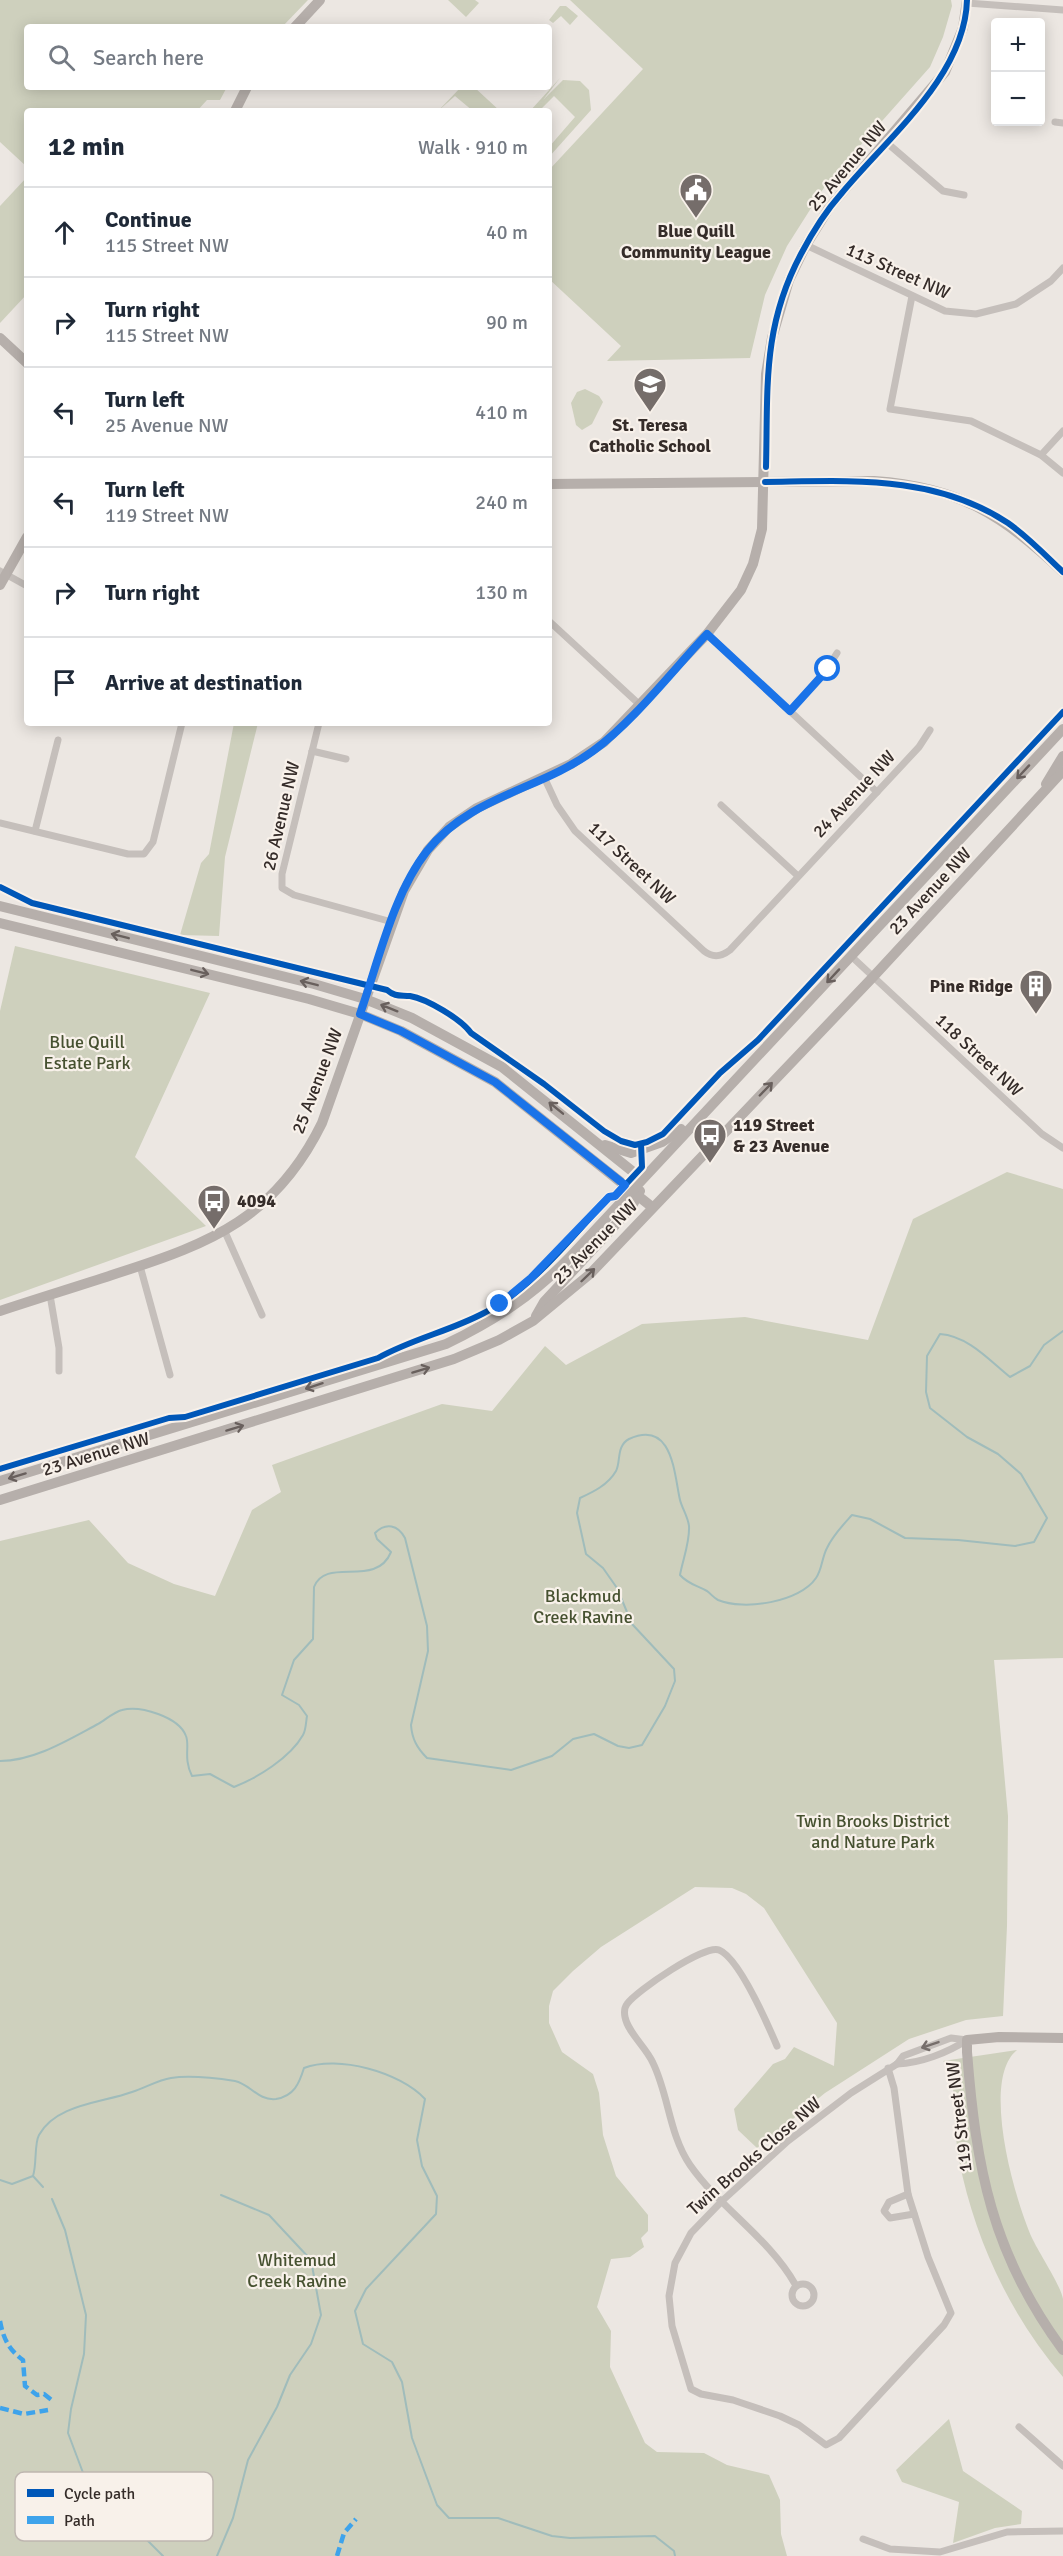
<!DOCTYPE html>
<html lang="en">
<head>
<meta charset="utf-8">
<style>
	:root { --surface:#fff; --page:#f2f2f3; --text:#1f2937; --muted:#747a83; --line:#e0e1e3 }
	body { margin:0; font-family:Signika,sans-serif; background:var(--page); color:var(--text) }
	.controls { position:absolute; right:18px; top:18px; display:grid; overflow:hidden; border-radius:6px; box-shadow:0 3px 15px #0003 }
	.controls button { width:54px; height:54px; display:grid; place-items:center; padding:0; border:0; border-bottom:2px solid var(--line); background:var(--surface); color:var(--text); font:30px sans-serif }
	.stop { position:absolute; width:18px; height:18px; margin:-14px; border:4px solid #1a73e8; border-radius:50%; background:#fff }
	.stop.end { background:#1a73e8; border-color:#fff; box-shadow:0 2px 6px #0008 }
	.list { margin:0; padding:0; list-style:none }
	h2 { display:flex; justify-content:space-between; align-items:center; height:78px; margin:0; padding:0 24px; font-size:26px }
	h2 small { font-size:20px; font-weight:400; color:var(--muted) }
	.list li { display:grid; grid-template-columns:39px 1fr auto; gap:18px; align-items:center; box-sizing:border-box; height:90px; padding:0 24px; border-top:2px solid var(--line) }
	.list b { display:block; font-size:22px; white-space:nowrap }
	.list p { margin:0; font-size:20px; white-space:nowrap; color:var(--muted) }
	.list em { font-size:20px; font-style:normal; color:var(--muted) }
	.icon { flex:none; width:33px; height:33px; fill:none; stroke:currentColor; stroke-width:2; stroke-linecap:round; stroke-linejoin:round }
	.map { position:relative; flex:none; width:1063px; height:2556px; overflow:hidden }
	.search { position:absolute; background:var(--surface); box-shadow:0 3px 15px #0003; left:24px; top:24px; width:528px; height:66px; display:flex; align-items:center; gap:15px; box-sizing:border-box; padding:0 21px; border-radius:6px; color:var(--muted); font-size:22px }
	.panel { position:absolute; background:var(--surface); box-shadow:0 3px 15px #0003; left:24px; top:108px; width:528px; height:618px; border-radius:6px }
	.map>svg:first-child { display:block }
	.green { fill:#ced0bd }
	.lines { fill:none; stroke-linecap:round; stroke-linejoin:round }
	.stream { stroke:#a0bcbb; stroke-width:2 }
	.street { stroke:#c5bfbb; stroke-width:7 }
	.secondary { stroke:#b6afab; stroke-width:10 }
	.quiet { stroke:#3ea3eb; stroke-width:4.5; stroke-dasharray:9 4.5; stroke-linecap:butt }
	.cycleway-casing { stroke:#f8f1ea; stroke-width:10 }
	.cycleway { stroke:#0057b8; stroke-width:6 }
	.oneway { stroke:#69605d }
	.oneway2 { stroke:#766e6b }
	.route { stroke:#1a73e8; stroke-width:8 }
	.labels { text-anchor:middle; stroke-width:4.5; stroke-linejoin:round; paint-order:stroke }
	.street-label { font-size:18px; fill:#352c29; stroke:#f8f1ea }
	.poi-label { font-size:18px; font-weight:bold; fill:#352c29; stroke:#f8f1ea }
	.park-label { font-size:18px; fill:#465130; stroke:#f8f1ea }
	.key { fill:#f8f1ea; stroke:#beb6b0; stroke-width:1.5 }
	.key-label { font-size:16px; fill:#352c29 }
</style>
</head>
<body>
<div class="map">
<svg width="1063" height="2556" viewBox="0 0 1063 2556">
	<rect width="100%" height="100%" fill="#ece7e2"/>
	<g class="green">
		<path d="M 0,0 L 308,0 L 282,27 L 27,27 L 27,87 L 227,87 L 220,100 L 207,100 L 197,111 L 27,111 L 27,167 L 0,142 Z"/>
		<path d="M 448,0 L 475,0 L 479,3 L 466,17 Z"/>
		<path d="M 570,0 L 951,0 L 952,6 L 943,37 L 930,67 L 827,183 L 787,246 L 765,295 L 750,358 L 607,361 L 621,346 L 549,279 L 549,170 L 643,69 Z"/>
		<path d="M 560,6 L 566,6 L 578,16 L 570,25 L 561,16 L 553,23 L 549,20 Z"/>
		<path d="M 560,78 L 543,100 L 563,80 L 580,81 L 589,90 L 591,110 L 549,157 L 549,147 L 575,117 L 554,96 L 539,111 L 530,111 Z"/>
		<path d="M 461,87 L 474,87 L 500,111 L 473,111 L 455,96 L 438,111 Z"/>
		<path d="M 27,177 L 27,294 L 0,323 L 0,206 Z"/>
		<path d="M 585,389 L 599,396 L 603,402 L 592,424 L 582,430 L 576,425 L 571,403 L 577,392 Z"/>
		<path d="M 234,723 L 258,723 L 225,857 L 219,936 L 180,935 L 201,863 L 209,854 Z"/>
		<path d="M 15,946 L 210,993 L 135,1157 L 206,1226 L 0,1300 L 0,1011 Z"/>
		<path d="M 1007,1172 L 1063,1189 L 1063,1658 L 994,1660 L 1008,1816 L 1007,1926 L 1003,2016 L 966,2020 L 909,2039 L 825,2093 L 757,2148 L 738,2130 L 734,2109 L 773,2064 L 785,2059 L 794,2047 L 834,2066 L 837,2023 L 764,1908 L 746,1894 L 732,1888 L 695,1887 L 601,1947 L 573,1971 L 553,1991 L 549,2006 L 549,2023 L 562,2052 L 593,2074 L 599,2093 L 603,2135 L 616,2176 L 648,2215 L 648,2231 L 641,2238 L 644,2247 L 630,2257 L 611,2259 L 597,2307 L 611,2331 L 610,2367 L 645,2443 L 657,2452 L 704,2453 L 727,2465 L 769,2475 L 780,2500 L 781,2534 L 787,2556 L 0,2556 L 0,1541 L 89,1520 L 128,1563 L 174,1584 L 215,1596 L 252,1510 L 281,1492 L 272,1465 L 442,1404 L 492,1411 L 545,1346 L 566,1365 L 642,1324 L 745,1317 L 868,1340 L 913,1219 Z"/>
		<path d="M 1017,2050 C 980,2080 1015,2200 1032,2238 C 1039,2253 1061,2286 1063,2299 C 1063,2324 1063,2352 1063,2377 C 1010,2315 975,2240 959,2160 C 954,2130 954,2098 952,2068 L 943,2061 Z"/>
		<path d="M 949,2419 L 963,2471 L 1022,2511 L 1021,2524 L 995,2528 L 953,2543 L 959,2502 L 902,2482 L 896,2470 Z"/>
	</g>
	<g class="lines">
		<g class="stream">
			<path d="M 0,1761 C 34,1761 68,1740 98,1724 C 105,1720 114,1712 122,1710 C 140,1705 179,1717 186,1736 C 190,1746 183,1758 192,1776 L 210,1774 L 234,1787 C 257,1778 290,1758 303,1735 C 306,1730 306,1721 307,1716 L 299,1705 L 282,1695 L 294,1660 L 313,1639 L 314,1587 C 326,1556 376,1589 391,1552 L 377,1539 L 375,1533 C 386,1522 398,1525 405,1538 L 427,1626 L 428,1651 L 411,1725 C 412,1739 417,1748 427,1758 L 511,1770 L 552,1756 L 573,1739 L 594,1734 L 618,1746 L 629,1748 L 642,1745 L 665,1706 L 675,1681 L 674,1669 L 632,1624 L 617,1588 L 603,1568 L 586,1554 L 577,1513 L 580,1498 C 593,1492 608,1485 616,1471 C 621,1462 616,1446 629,1439 C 673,1419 674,1474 680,1500 C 682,1508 688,1517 689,1526 C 690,1542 683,1559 680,1575 C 688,1584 696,1585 707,1591 C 711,1594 714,1598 718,1600 C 744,1611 800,1602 816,1578 C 822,1570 822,1557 827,1548 C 833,1535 843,1525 852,1515 L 870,1519 L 905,1538 L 958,1540 L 1015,1546 L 1034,1542 L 1047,1518 L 1021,1474 L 998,1454 L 967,1437 L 930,1408 L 926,1392 L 927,1356 L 940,1334 C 968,1336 989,1360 1010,1377 L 1030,1366 L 1044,1345 L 1063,1331"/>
			<path d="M 33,2176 L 43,2187"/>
			<path d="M 0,2180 L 12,2184 L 33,2176 C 37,2164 34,2144 39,2135 C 56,2104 102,2103 132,2092 C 145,2088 158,2080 171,2078 C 191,2075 215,2078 235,2081 C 250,2084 258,2101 276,2099 C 294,2096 299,2084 304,2068 C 338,2055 400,2072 425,2099 L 417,2140 L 422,2166 L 437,2196 L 436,2214 L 366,2289 L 355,2311 L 363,2344 L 392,2362 L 402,2382 L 412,2438 L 437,2505 L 449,2518 L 498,2518 L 552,2536 L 570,2538 L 655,2536 L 674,2551 L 675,2556"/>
			<path d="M 52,2199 L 65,2230 L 86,2315 L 84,2354 L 71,2409 L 68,2433 L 85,2478 L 111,2511 L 141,2534 L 163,2556"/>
			<path d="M 217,2556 L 233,2518 L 248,2460 L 277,2407 L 290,2375 L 311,2344 L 321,2315 L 311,2260 L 269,2215 L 221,2195"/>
		</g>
		<g class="street">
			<path d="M 967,3 L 1063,10"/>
			<path d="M 1055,122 L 1063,123"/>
			<path d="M 886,142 L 943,191 L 964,195"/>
			<path d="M 806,245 L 945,311 L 976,314 L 1016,304 L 1051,281 L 1063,268"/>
			<path d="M 912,296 L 890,409 L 971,421 L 1041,455 L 1063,473"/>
			<path d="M 1041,455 L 1063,431"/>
			<path d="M 0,571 L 27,586"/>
			<path d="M 549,621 L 640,705"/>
			<path d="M 707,634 L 877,792"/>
			<path d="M 790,711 L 825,672 L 837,653"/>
			<path d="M 319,723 L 282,874 L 282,888 L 294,895 L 392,922"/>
			<path d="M 312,751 L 346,759"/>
			<path d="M 544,777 L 557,805 L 575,831 L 704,951 C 713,958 721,957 730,950 L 919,747 L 930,730"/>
			<path d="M 721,805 L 798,876"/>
			<path d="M 0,823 L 128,854 L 144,854 L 153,842 L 182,723"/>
			<path d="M 35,831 L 58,740"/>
			<path d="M 851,956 L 1042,1134 L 1063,1148"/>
			<path d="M 225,1232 L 262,1315"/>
			<path d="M 140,1266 L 170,1375"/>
			<path d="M 50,1295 L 59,1348 L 59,1371"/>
			<path d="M 777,2046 C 768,2025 739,1958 719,1950 C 705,1944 636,1991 627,2004 C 624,2008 624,2012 625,2017 C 628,2033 646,2047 653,2063 C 669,2096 669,2134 690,2165 C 720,2208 769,2238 795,2284"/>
			<path d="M 897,2064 C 921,2063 947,2053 967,2040"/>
			<path d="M 888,2068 L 894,2088 L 908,2194 L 928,2257 L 951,2313 L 944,2325 L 839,2438 L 826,2445 L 799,2425 L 780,2416 L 733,2400 L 701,2394 L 691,2389 L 672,2326 L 669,2296 L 675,2263 L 691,2233 L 722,2201 L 788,2141 L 851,2093 L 897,2064 L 903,2056 L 951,2038 L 967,2040"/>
			<path d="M 908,2194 L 889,2202 L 884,2211 L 890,2218 L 914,2214"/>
			<circle cx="803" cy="2295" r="11"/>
			<path d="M 1019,2427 L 1063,2466"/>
			<path d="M 863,2539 L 890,2549 L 940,2552 L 1007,2532 L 1063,2531"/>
		</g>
		<g class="secondary">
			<path d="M 295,27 L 320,0"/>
			<path d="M 235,111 L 247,87"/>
			<path d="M 0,338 L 27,363"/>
			<path d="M 549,484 L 874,481 C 960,487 1002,515 1063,572"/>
			<path d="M 0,585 L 27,537"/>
			<path d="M 1046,784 L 1063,756"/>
			<path d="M 0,906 L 314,984 L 365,999 L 412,1018 L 502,1067 L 642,1179"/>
			<path d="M 0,923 L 309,999 L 360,1014 L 401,1031 L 495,1082 L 652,1207"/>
			<path d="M 605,1145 L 631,1153 L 662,1142 L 681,1129"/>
			<path d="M 0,1311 C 39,1298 79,1286 118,1273 C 212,1243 276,1217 322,1123 L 404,891 L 428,850 L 449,827 L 477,808 L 571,764 L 604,742 L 707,634 L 741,590 L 753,564 L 762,529 L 766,374 L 772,338 L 789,280 L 806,245 L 829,208 L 945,72 L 963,28 L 967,0"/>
			<path d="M 536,1316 L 544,1302 L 631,1208 L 640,1191"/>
			<path d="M 0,1481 L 446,1344 C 494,1321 534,1295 571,1256 L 1063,729"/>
			<path d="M 0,1500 L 454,1359 L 499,1340 L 533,1321 L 590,1274 L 873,977 L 1063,771"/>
			<path d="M 1063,2038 L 999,2037 L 967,2040 L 967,2052 C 976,2168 992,2254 1063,2350"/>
		</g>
		<g class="quiet">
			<path d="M 0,2321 C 3,2338 9,2350 23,2360 L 25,2386 L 37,2395 L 44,2394 L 53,2401"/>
			<path d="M 0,2408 L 24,2414 L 48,2410"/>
			<path d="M 337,2556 L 344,2533 L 356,2519"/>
		</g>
		<g class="cycleway-casing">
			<g id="cycleway">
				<path d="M 766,467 C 768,388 762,327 801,254 C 812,233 825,212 841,194 C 887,138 965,76 967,0"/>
				<path d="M 765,482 C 850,481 934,474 1008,523 C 1028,537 1045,555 1063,572"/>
				<path d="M 0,887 L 32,903 L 387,990 C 395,997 400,995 410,996 C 427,999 461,1019 471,1033 L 544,1084 L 604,1131 L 621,1141 L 635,1145 L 647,1142 L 663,1134 L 720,1073 L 758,1040 L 1063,712"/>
				<path d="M 0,1469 L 169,1418 L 185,1417 L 378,1358 C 412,1339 450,1331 484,1313 C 531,1290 573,1235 609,1197 L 615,1196 L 642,1167 L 641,1144"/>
			</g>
		</g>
		<use href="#cycleway" class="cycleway"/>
	</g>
	<defs><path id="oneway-shaft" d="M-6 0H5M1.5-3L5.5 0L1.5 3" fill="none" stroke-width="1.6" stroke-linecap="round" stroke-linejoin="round" transform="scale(1.5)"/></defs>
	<g class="oneway">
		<use href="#oneway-shaft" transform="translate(1023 772) rotate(133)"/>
		<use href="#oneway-shaft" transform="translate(120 936) rotate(-166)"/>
		<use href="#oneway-shaft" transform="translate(200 972) rotate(14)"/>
		<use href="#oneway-shaft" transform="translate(833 976) rotate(133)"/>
		<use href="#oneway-shaft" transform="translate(309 983) rotate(-166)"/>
		<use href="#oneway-shaft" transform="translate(389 1008) rotate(-158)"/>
		<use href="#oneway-shaft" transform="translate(766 1089) rotate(-46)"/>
		<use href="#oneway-shaft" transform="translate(556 1108) rotate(-141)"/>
		<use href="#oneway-shaft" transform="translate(588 1275) rotate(-44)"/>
		<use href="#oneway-shaft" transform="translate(421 1370) rotate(-17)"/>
		<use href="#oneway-shaft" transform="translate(314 1386) rotate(162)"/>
		<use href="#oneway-shaft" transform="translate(235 1428) rotate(-17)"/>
		<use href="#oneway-shaft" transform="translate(17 1476) rotate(163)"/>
	</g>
	<use class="oneway2" href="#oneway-shaft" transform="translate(930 2045) rotate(161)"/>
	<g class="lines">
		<path class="route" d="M 500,1304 L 531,1278 L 609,1197 L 615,1196 L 625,1185 L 495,1082 L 401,1031 L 360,1014 C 378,963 393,894 427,851 C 470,796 540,790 593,751 C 633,722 673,670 707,634 L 790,711 L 828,669"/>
	</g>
	<defs>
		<g id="civic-pin" transform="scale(1.725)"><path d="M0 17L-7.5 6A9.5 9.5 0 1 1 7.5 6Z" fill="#756d6a" stroke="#f8f1ea"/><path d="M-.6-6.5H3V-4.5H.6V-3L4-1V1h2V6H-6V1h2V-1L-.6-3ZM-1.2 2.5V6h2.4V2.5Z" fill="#fff"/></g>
		<g id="school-pin" transform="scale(1.725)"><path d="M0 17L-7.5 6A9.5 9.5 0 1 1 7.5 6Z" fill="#756d6a" stroke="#f8f1ea"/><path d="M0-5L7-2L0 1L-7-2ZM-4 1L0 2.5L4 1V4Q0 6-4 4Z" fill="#fff"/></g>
		<g id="building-pin" transform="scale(1.725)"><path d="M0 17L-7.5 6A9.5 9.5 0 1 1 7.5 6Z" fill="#756d6a" stroke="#f8f1ea"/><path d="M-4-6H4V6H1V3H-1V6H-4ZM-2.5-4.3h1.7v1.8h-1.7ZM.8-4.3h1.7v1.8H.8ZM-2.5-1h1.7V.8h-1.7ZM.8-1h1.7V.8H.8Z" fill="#fff"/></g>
		<g id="bus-pin" transform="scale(1.725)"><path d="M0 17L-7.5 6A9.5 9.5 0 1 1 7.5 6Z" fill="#756d6a" stroke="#f8f1ea"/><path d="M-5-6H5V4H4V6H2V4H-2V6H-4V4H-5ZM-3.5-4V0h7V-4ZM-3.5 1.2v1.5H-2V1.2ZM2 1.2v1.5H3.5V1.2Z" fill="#fff"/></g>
	</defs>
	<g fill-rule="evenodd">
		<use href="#civic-pin" x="696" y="190"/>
		<use href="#school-pin" x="650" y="384"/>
		<use href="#building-pin" x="1036" y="986"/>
		<use href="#bus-pin" x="710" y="1135"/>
		<use href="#bus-pin" x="214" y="1201"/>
	</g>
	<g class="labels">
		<g class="street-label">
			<text transform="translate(847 166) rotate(-50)" y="6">25 Avenue NW</text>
			<text transform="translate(898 271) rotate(24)" y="6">113 Street NW</text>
			<text transform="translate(854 794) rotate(-47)" y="6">24 Avenue NW</text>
			<text transform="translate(281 816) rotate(-77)" y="6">26 Avenue NW</text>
			<text transform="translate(632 863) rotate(43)" y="6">117 Street NW</text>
			<text transform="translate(930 891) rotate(-47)" y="6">23 Avenue NW</text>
			<text transform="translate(979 1055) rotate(43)" y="6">118 Street NW</text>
			<text transform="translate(317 1081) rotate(-69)" y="6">25 Avenue NW</text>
			<text transform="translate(595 1242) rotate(-45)" y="6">23 Avenue NW</text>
			<text transform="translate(96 1454) rotate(-17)" y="6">23 Avenue NW</text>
			<text transform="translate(959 2117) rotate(-97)" y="6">119 Street NW</text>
			<text transform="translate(754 2156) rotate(-41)" y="6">Twin Brooks Close NW</text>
		</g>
		<g class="poi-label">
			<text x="696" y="237">Blue Quill<tspan x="696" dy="21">Community League</tspan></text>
			<text x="650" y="431">St. Teresa<tspan x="650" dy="21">Catholic School</tspan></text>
			<text x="1013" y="992" text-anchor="end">Pine Ridge</text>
			<text x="733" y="1131" text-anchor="start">119 Street<tspan x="733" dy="21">&amp; 23 Avenue</tspan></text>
			<text x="237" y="1207" text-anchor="start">4094</text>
		</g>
		<g class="park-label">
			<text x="87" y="1048">Blue Quill<tspan x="87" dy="21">Estate Park</tspan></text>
			<text x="583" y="1602">Blackmud<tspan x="583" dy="21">Creek Ravine</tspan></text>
			<text x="873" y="1827">Twin Brooks District<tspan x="873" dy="21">and Nature Park</tspan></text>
			<text x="297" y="2266">Whitemud<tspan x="297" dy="21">Creek Ravine</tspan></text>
		</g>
	</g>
	<rect x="15" y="2472" width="198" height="69" rx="9" class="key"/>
	<rect x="27" y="2489" width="27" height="8" fill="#0057b8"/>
	<rect x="27" y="2516" width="27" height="8" fill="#3ea3eb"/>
	<g class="key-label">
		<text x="64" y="2499">Cycle path</text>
		<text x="64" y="2526">Path</text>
	</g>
</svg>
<div class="controls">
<button>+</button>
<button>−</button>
</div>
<div class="stop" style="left:828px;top:669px"></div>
<div class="stop end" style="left:500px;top:1304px"></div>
<div class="search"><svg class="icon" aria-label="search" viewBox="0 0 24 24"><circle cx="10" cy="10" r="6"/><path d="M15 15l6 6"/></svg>Search here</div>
<section class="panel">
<h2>12 min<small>Walk · 910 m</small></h2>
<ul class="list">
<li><svg class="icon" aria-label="ahead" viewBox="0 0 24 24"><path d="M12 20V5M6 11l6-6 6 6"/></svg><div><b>Continue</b><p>115 Street NW</p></div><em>40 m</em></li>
<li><svg class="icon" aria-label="right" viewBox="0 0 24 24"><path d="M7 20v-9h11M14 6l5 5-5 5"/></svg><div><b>Turn right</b><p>115 Street NW</p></div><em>90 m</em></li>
<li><svg class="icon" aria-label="left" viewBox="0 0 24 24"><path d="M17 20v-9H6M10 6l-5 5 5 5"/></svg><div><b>Turn left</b><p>25 Avenue NW</p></div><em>410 m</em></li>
<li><svg class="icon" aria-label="left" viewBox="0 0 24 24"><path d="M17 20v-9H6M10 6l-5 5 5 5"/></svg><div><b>Turn left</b><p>119 Street NW</p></div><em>240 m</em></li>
<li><svg class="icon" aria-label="right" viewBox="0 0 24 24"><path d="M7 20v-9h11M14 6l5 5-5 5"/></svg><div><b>Turn right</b></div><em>130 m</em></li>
<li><svg class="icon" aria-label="arrive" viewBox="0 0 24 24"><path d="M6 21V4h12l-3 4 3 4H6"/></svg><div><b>Arrive at destination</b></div></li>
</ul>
</section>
</div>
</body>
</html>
